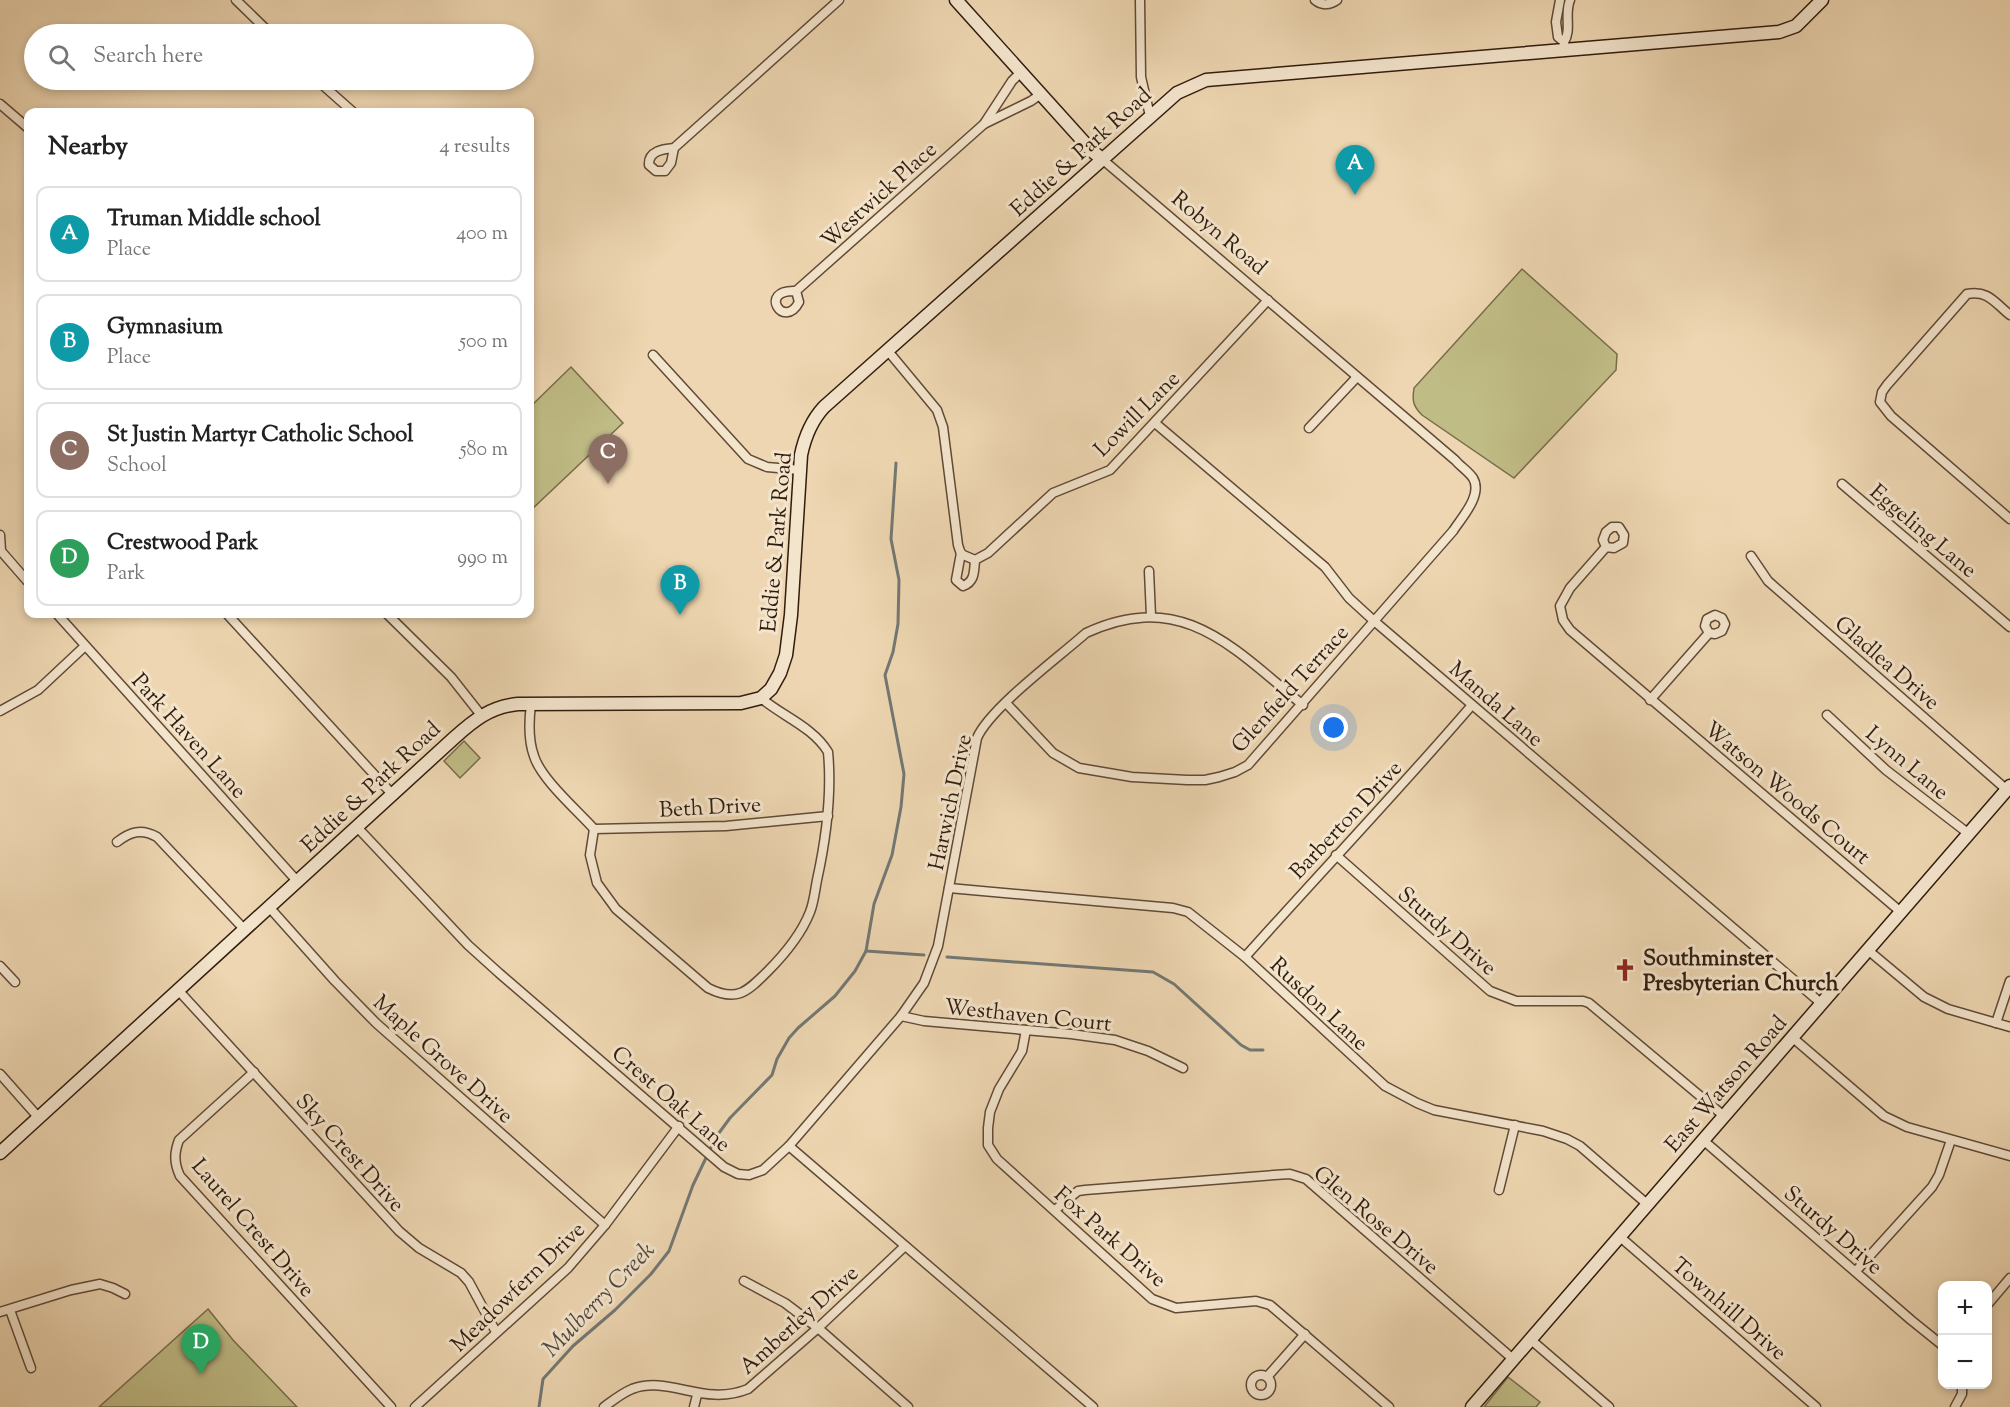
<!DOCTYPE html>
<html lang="en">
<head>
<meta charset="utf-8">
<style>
	:root { --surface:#fff; --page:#f6f6f6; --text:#222; --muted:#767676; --line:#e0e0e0; --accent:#1a73e8 }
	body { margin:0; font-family:"Sorts Mill Goudy",serif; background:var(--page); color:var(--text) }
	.controls { position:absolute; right:18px; bottom:18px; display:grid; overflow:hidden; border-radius:12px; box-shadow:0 3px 9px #0003 }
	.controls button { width:54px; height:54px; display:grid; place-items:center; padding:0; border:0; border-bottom:2px solid var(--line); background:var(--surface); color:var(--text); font:30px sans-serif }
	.you { position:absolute; left:1334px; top:728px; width:21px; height:21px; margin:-15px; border:4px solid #fff; border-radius:50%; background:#1a73e8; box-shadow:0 0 0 9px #1a73e833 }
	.badge { display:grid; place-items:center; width:39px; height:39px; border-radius:50%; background:var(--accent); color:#fff; font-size:20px; font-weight:700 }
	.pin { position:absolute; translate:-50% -50px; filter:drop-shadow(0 2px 3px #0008) }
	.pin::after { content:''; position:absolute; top:32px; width:21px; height:18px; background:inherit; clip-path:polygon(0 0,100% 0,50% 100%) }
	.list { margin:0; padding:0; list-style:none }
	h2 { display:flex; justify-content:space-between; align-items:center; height:78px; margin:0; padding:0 24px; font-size:26px }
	h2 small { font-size:20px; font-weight:400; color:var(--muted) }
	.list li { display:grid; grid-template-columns:39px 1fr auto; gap:18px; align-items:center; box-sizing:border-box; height:96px; margin:0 12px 12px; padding:0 12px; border:2px solid var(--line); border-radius:12px }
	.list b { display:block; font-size:22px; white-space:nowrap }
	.list p { margin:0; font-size:20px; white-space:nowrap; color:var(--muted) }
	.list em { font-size:20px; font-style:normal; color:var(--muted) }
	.icon { flex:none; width:33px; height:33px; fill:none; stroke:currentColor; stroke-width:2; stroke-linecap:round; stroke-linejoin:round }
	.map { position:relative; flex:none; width:2010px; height:1407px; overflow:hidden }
	.search { position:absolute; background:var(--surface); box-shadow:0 3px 9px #0003; left:24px; top:24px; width:510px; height:66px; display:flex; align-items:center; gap:15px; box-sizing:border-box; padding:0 21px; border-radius:33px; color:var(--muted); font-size:22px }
	.panel { position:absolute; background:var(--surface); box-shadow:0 3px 9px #0003; left:24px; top:108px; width:510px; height:510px; border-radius:12px }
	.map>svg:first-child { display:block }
	.green { fill:#c0bc86; stroke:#786c4a; stroke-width:1.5 }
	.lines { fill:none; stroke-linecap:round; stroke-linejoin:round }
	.stream { stroke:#737874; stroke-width:3 }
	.street-casing { stroke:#604a37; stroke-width:11 }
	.secondary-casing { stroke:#311c0e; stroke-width:15 }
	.street { stroke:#f3e4cc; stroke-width:8 }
	.secondary { stroke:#f3e4cc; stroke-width:12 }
	.labels { text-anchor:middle; stroke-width:6; stroke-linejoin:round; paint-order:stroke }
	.street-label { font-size:22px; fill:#311c0e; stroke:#f3e4cc }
	.poi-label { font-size:22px; font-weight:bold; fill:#311c0e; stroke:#f3e4cc; text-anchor:start }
	.water-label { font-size:24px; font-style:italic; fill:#524a41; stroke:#f3e4cc }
</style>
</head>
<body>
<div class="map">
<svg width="2010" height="1407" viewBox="0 0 2010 1407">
	<rect width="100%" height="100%" fill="#edd6b1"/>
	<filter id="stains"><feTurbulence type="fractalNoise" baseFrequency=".00333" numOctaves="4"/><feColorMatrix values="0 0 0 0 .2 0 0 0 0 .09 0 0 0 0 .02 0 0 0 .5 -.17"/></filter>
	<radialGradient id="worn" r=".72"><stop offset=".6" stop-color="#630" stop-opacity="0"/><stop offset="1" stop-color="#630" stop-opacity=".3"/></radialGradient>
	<g class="green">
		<path d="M 1522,269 L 1617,354 L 1616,370 L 1514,478 L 1422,415 C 1413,406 1412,401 1414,388 Z"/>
		<path d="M 571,367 L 623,423 L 530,511 L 530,407 Z"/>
		<path d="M 464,741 L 480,758 L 460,778 L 444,761 Z"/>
		<path d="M 208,1309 L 233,1340 L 297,1407 L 99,1407 Z"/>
		<path d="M 1508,1377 L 1540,1402 L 1536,1407 L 1484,1407 Z"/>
	</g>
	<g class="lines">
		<g class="stream">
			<path d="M 866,951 L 924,955"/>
			<path d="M 947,957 L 1153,972 L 1174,984 L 1241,1045 L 1250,1050 L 1263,1050"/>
			<path d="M 539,1407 L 543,1379 L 573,1346 L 615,1310 L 651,1274 L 669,1251 L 693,1185 L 716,1137 L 730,1118 L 772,1075 L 777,1059 L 789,1038 L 798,1028 L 835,996 L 855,971 L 866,951 L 874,904 L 892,855 L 901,807 L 904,774 L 885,675 L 893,652 L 898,624 L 899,580 L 891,539 L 896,463"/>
		</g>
		<g class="street-casing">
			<g id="street">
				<path d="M 236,0 L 271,34"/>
				<path d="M 1140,0 L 1141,77 L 1150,116"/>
				<path d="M 1315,0 C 1322,6 1330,5 1337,0"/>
				<path d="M 1560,0 L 1556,22 L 1558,37 L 1564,42 L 1565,50"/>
				<path d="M 1564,42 C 1572,30 1564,14 1570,0"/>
				<path d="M 317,80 L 353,112"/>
				<path d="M 0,104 L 28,128"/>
				<path d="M 984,124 L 1031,101 L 1041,94"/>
				<path d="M 674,148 L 671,163 L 665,171 L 656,171 L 649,165 C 648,151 663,149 674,148 L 839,0"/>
				<path d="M 796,291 L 799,302 C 784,331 757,289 796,291 L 984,124 L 1012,81 L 1021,72"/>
				<path d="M 2010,315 C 1994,302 1988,290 1967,294 L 1887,385 L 1882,392 L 1880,402 L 1891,416 L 2010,519"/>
				<path d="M 888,351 L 937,410 L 943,427 L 958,545 L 961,554 L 975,560 L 988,553 L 1053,493 L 1110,470 L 1268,300"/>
				<path d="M 653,355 L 748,459 L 767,467 L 800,470"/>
				<path d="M 1155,423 L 1325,567 L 1349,598 L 1373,620 L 1822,1004"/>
				<path d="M 1309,428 L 1357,377"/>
				<path d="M 1842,484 L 2010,627"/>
				<path d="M 0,535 L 1,551 L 28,582"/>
				<path d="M 1606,547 L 1603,540 L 1606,532 L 1612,527 L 1619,527 L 1624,535 L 1623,543 L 1614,548 L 1606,547 L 1570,588 L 1560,606 L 1563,620 L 1570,630 L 1902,913"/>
				<path d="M 961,553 L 956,580 L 963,586 C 975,582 974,571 975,560"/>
				<path d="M 1751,556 L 1768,581 L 2007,790"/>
				<path d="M 1149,571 L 1151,616"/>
				<path d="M 57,614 L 297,881"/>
				<path d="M 227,614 L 392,794"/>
				<path d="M 387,614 L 451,677 L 481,715"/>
				<path d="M 1650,700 L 1709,633 L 1715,634 L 1722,631 L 1725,624 L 1722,618 L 1715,615 L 1707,619 L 1705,626 L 1709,633"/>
				<path d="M 1006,703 L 1053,753 L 1079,768 L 1132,777 L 1187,780 L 1205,780 L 1219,777 L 1235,772 L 1248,765 L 1453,531 C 1462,517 1483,495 1473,478 C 1468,471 1460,466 1455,460 L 1102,159"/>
				<path d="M 531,704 C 529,720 528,740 534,756 C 541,779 577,810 594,829 L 590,855 L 597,883 L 616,909 L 708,988 C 736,1002 746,993 767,972 C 784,955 801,935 810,912 C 814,902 815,890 817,880 C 826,839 832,794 828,752 C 813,727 782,716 761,698"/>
				<path d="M 0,711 L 38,690 L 85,646"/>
				<path d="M 1827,715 L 1886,770 L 1969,834"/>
				<path d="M 356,826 L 468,945 L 499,973 L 724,1167 L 738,1174 L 749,1175 L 763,1170 L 789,1146 L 901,1016 L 924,983 L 938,946 L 977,738 C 990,708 1059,657 1086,633 C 1182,588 1233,648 1303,705"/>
				<path d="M 594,829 L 726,826 L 828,816"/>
				<path d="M 117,842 C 130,832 141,828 157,837 L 245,930"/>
				<path d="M 1336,855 L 1490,991 L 1516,1001 L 1583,1001 L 1589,1003 L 1724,1116"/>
				<path d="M 949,888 L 1173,908 L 1188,912 L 1245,957 L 1385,1086 L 1417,1103 L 1434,1110 L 1543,1131 L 1567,1139 L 1580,1146 L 1647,1204"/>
				<path d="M 269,907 L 335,981 L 376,1023 L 605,1225"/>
				<path d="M 1869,951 L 1924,997 L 1948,1009 L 2010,1027"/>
				<path d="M 1245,957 C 1320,873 1398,791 1472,705"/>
				<path d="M 0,966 L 15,982"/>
				<path d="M 178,990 L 399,1231 L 419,1248 L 461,1273 L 469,1282 L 496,1332"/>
				<path d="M 901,1016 L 924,1021 L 1071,1034 L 1115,1040 L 1148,1051 L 1183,1068"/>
				<path d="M 1996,1023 L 2010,981"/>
				<path d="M 1026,1030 L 1022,1051 L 999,1089 L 990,1112 L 988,1128 L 988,1145 L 997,1159 L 1152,1299 L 1176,1308 L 1256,1301 L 1270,1305 L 1389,1407"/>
				<path d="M 1793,1038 L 1884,1116 L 1907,1127 L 2010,1156"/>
				<path d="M 254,1072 L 179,1140 C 174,1153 174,1163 180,1176 L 391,1407"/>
				<path d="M 0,1074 L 39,1118"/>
				<path d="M 1703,1140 L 1911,1320 L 1942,1345"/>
				<path d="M 789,1146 L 1093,1407"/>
				<path d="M 1499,1190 L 1515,1125"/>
				<path d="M 1055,1210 L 1078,1191 L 1085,1190 L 1274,1175 L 1290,1174 L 1306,1179 L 1513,1359"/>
				<path d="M 1619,1236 L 1816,1407"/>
				<path d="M 1856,1271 L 1932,1187 L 1939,1175 L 1951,1140"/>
				<path d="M 744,1281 L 785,1303 L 818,1328 L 908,1407"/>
				<path d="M 1988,1304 L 2010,1278"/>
				<path d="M 10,1310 L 31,1368"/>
				<path d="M 0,1312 L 71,1290 L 100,1284 L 113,1288 L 125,1294"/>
				<path d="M 1530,1339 L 1609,1407"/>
				<circle cx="1261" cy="1385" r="10"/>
				<path d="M 1267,1377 L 1305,1334"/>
				<path d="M 415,1407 L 568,1268 L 605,1225 L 679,1126"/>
				<path d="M 604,1407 C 612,1401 622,1393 632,1389 C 670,1375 703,1407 748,1389 L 818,1328 L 905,1246"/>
				<path d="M 694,1407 L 697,1395"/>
				<path d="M 1955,1407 L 1962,1394 L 1962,1384"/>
			</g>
		</g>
		<g class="secondary-casing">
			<g id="secondary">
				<path d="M 956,0 L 1092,151 L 1102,159"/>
				<path d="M 0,1153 L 454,738 C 474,720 490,707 518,704 L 741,703 L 761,698 L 771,689 L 780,673 L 786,655 L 791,615 L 801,455 C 805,436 811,421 824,407 L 1177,93 L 1206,80 L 1779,32 L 1796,26 L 1822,0"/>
				<path d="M 1472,1407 L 2010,786"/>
			</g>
		</g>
		<use href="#street" class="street"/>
		<use href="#secondary" class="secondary"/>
	</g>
	<defs>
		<g id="church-bare" transform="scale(1.8)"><path d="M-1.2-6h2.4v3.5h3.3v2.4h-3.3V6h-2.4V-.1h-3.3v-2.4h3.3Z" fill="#8f2418" stroke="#f3e4cc" stroke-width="2.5" paint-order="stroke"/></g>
	</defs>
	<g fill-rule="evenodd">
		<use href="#church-bare" x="1625" y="970"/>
	</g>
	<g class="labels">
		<g class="street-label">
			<text transform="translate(1080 151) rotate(-42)" y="8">Eddie &amp; Park Road</text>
			<text transform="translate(878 194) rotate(-42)" y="8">Westwick Place</text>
			<text transform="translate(1220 232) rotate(40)" y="8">Robyn Road</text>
			<text transform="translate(1136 413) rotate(-45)" y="8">Lowill Lane</text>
			<text transform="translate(1924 530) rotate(40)" y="8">Eggeling Lane</text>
			<text transform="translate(775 542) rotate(-85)" y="8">Eddie &amp; Park Road</text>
			<text transform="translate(1888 662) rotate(41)" y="8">Gladlea Drive</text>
			<text transform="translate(1289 688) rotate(-48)" y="8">Glenfield Terrace</text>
			<text transform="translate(1497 703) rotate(41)" y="8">Manda Lane</text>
			<text transform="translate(190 735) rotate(48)" y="8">Park Haven Lane</text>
			<text transform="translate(1908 762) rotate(40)" y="8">Lynn Lane</text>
			<text transform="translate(370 786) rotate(-43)" y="8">Eddie &amp; Park Road</text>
			<text transform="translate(1788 792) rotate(40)" y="8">Watson Woods Court</text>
			<text transform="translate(949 802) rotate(-78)" y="8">Harwich Drive</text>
			<text transform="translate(710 806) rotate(-3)" y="8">Beth Drive</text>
			<text transform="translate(1345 819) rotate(-47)" y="8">Barberton Drive</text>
			<text transform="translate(1448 930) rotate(41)" y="8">Sturdy Drive</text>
			<text transform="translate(1320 1003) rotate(43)" y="8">Rusdon Lane</text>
			<text transform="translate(1028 1014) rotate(6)" y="8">Westhaven Court</text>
			<text transform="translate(444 1058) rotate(42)" y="8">Maple Grove Drive</text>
			<text transform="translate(1725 1083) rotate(-49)" y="8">East Watson Road</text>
			<text transform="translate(672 1098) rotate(41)" y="8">Crest Oak Lane</text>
			<text transform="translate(351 1152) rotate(48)" y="8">Sky Crest Drive</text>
			<text transform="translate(1377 1219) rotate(40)" y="8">Glen Rose Drive</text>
			<text transform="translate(254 1227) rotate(49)" y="8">Laurel Crest Drive</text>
			<text transform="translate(1834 1229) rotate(41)" y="8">Sturdy Drive</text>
			<text transform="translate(1111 1236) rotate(41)" y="8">Fox Park Drive</text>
			<text transform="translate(517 1286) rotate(-44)" y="8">Meadowfern Drive</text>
			<text transform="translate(1730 1308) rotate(41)" y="8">Townhill Drive</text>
			<text transform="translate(798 1319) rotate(-42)" y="8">Amberley Drive</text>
		</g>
		<g class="poi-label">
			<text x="1643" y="965">Southminster<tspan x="1643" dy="25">Presbyterian Church</tspan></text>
		</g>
		<g class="water-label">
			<text transform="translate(598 1299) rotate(-46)" y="8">Mulberry Creek</text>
		</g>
	</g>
	<rect width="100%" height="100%" filter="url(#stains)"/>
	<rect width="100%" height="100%" fill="url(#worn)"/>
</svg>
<div class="controls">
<button>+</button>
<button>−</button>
</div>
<div class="you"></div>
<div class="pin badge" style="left:1355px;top:195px;background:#0f9aa8">A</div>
<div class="pin badge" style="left:680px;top:615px;background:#0f9aa8">B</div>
<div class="pin badge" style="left:608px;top:484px;background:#8d6e63">C</div>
<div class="pin badge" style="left:201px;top:1374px;background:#2e9e5b">D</div>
<div class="search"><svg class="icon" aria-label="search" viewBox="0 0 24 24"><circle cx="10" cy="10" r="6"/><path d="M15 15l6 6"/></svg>Search here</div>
<section class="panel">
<h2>Nearby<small>4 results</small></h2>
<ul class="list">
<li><span class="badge" style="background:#0f9aa8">A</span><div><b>Truman Middle school</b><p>Place</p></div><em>400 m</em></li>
<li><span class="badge" style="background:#0f9aa8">B</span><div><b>Gymnasium</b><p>Place</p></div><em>500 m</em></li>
<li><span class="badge" style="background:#8d6e63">C</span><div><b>St Justin Martyr Catholic School</b><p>School</p></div><em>580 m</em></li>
<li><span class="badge" style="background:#2e9e5b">D</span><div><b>Crestwood Park</b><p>Park</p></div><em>990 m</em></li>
</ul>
</section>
</div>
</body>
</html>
